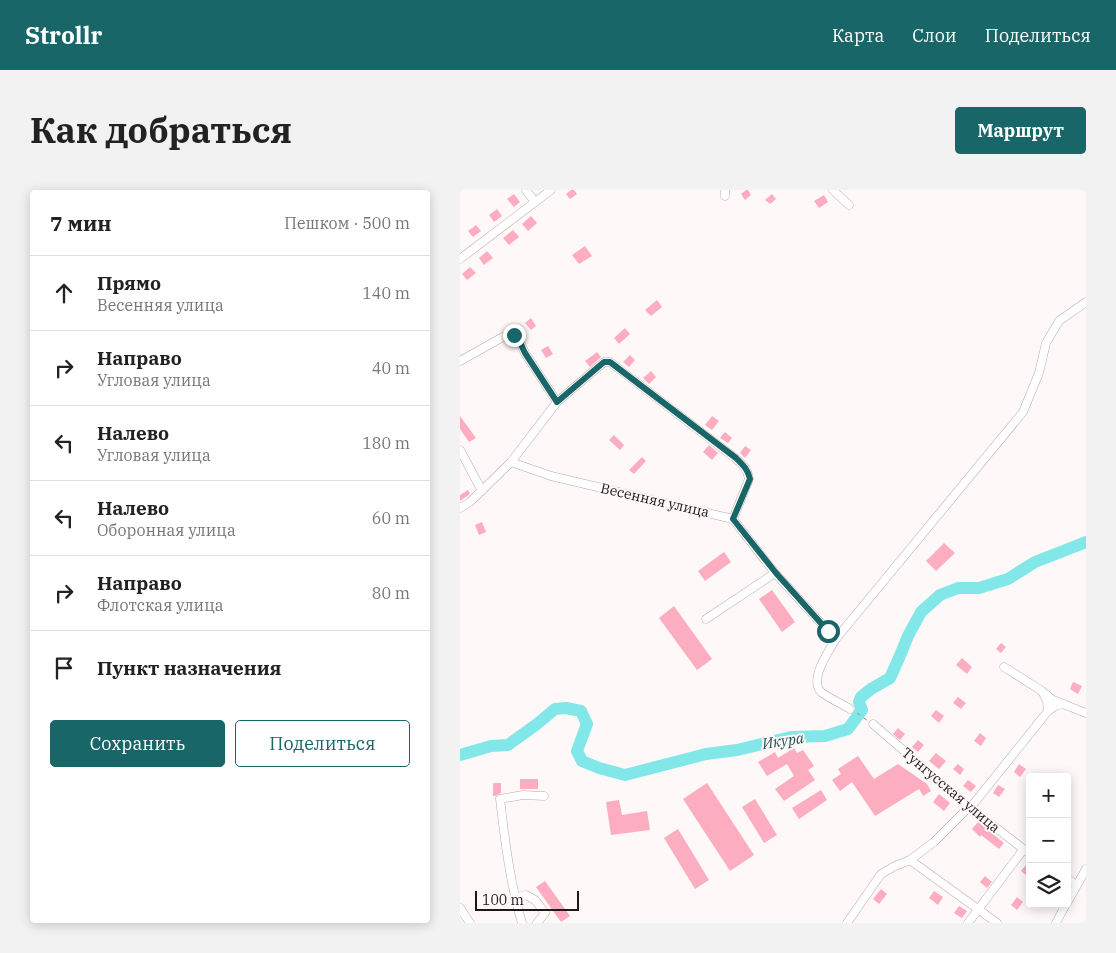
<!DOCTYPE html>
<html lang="ru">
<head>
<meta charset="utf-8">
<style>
	:root { --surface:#fff; --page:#f2f2f2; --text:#222; --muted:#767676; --line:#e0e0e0; --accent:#186667 }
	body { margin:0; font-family:"IBM Plex Serif",serif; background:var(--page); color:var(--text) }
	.controls { position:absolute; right:15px; bottom:15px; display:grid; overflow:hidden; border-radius:5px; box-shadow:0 2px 12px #0003 }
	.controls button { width:45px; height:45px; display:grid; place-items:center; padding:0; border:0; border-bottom:1px solid var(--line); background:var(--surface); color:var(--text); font:25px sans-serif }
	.scale { position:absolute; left:15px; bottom:12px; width:104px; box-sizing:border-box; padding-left:5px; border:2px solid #1e181a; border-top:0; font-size:14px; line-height:18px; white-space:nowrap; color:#1e181a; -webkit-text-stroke:4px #fff8f9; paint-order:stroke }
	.stop { position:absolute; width:15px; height:15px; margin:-11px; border:4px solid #186667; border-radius:50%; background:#fff }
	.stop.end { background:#186667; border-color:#fff; box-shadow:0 1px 5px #0008 }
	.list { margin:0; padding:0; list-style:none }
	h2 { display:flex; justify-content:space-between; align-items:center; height:65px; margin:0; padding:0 20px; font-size:21px }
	h2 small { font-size:16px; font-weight:400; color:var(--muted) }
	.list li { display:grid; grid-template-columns:32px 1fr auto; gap:15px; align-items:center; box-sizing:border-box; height:75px; padding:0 20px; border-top:1px solid var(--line) }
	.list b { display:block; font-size:19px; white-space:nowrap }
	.list p { margin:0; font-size:16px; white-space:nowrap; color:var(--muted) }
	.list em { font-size:16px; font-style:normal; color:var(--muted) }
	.actions { display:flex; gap:10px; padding:15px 20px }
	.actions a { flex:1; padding:11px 0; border:1px solid var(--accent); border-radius:5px; text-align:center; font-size:18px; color:var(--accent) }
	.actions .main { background:var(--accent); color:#fff }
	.icon { flex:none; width:28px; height:28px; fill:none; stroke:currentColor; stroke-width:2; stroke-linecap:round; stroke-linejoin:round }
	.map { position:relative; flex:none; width:626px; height:733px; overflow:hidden; border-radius:5px }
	header { display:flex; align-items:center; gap:30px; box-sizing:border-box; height:70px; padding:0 25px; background:var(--accent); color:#fff }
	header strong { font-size:24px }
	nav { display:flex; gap:28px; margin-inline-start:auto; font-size:18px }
	.intro { display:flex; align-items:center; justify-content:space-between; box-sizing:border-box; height:120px; padding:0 30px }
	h1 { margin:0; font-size:35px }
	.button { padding:12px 22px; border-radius:5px; background:var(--accent); color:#fff; font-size:18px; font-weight:700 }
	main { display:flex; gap:30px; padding:0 30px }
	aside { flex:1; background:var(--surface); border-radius:5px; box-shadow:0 2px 12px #0003 }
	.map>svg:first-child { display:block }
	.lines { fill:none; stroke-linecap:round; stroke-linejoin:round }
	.river { stroke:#82e7e8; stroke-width:12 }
	.building { fill:#fcadc0 }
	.minor-casing { stroke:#b8a8ab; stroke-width:9 }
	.path { stroke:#938d8e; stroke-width:1; stroke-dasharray:4 4; stroke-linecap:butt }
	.minor { stroke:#fff; stroke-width:8 }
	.route { stroke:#186667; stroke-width:6 }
	.labels { text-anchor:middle; stroke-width:4; stroke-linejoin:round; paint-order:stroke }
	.street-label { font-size:14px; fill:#1e181a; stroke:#fff8f9 }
	.water-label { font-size:15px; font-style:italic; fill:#265454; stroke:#fff8f9 }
</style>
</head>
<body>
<header>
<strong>Strollr</strong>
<nav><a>Карта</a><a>Слои</a><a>Поделиться</a></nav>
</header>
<div class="intro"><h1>Как добраться</h1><a class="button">Маршрут</a></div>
<main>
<aside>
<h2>7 мин<small>Пешком · 500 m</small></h2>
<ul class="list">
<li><svg class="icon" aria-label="ahead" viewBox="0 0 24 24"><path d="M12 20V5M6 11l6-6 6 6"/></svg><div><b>Прямо</b><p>Весенняя улица</p></div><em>140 m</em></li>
<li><svg class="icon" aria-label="right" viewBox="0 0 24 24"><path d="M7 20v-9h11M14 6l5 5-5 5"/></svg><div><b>Направо</b><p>Угловая улица</p></div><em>40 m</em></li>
<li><svg class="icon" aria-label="left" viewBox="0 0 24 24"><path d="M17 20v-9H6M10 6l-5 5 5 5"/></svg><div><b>Налево</b><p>Угловая улица</p></div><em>180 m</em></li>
<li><svg class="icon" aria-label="left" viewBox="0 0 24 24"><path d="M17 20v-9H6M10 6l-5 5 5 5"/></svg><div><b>Налево</b><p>Оборонная улица</p></div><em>60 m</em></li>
<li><svg class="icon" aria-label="right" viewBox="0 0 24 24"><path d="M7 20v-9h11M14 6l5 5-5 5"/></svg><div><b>Направо</b><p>Флотская улица</p></div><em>80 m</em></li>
<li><svg class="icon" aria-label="arrive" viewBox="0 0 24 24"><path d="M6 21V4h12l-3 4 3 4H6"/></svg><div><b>Пункт назначения</b></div></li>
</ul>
<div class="actions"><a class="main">Сохранить</a><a>Поделиться</a></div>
</aside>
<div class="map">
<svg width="626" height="733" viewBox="0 0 626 733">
	<rect width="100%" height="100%" fill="#fff8f9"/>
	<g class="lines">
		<path class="river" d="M 0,565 L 31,556 L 48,555 L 77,534 L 95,519 L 106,518 L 121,521 L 127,534 L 117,561 L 122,571 L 139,578 L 165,585 L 246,564 L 277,560 L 331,547 L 365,546 L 388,539 L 402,520 L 399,512 L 401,507 L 411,499 L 430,488 L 439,468 L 448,446 L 461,422 L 480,405 L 498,398 L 519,398 L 548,389 L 575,372 L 626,352"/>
	</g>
	<g class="building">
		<path d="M 111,0 L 114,0 L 117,4 L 110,9 L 106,4 Z"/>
		<path d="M 286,0 L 288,0 L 291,5 L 285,10 L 281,4 Z"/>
		<path d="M 54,4 L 60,12 L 54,17 L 47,9 Z"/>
		<path d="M 312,4 L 316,9 L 310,14 L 305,10 Z"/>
		<path d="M 364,5 L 368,12 L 359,18 L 354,11 Z"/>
		<path d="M 37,19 L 42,26 L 34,32 L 29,25 Z"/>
		<path d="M 71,26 L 77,33 L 68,41 L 62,34 Z"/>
		<path d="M 16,35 L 21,41 L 13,47 L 8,41 Z"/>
		<path d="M 53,40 L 59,47 L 49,55 L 43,48 Z"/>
		<path d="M 125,56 L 132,66 L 119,74 L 112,65 Z"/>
		<path d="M 27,61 L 33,68 L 24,75 L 19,68 Z"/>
		<path d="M 10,77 L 16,83 L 7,90 L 2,84 Z"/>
		<path d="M 197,110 L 202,117 L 191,126 L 185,120 Z"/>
		<path d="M 71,128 L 76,136 L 71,140 L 65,133 Z"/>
		<path d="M 165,138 L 170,144 L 159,154 L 154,148 Z"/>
		<path d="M 88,156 L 93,164 L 86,168 L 81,160 Z"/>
		<path d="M 137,162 L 141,167 L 130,177 L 125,171 Z"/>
		<path d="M 170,165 L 175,170 L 169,177 L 163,172 Z"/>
		<path d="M 191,181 L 196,187 L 189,194 L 183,188 Z"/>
		<path d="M 0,226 L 16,248 L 9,252 L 0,239 Z"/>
		<path d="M 252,226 L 259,231 L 252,240 L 245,235 Z"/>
		<path d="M 265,242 L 272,248 L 268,253 L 260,248 Z"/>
		<path d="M 154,245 L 164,255 L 160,260 L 149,250 Z"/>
		<path d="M 249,255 L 258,263 L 252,270 L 243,262 Z"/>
		<path d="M 285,256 L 291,260 L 285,268 L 280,263 Z"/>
		<path d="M 182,267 L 186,271 L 174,284 L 169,280 Z"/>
		<path d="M 8,300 L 10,304 L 0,311 L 0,305 Z"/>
		<path d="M 22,332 L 26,342 L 19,345 L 15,335 Z"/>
		<path d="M 484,353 L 495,363 L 476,381 L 466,371 Z"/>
		<path d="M 264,362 L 271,372 L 245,391 L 238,381 Z"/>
		<path d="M 312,400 L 335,432 L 322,442 L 299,409 Z"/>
		<path d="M 214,416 L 252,469 L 237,480 L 199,428 Z"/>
		<path d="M 541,453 L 546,457 L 541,463 L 536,459 Z"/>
		<path d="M 502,468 L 512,477 L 507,484 L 496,475 Z"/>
		<path d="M 613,492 L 622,496 L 618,504 L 610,499 Z"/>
		<path d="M 498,507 L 506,513 L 501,519 L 493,513 Z"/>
		<path d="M 476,520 L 484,526 L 479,533 L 471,526 Z"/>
		<path d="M 438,538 L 445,544 L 440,550 L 433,544 Z"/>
		<path d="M 520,543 L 526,548 L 521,556 L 514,551 Z"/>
		<path d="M 458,550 L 464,555 L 458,562 L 452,557 Z"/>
		<path d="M 334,558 L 337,563 L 343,560 L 354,576 L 348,580 L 355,590 L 324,611 L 315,599 L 334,586 L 327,574 L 307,586 L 298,572 L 315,562 L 318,568 Z"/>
		<path d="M 476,563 L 486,571 L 479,579 L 469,571 Z"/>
		<path d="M 398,566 L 414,589 L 438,574 L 467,594 L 471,601 L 463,606 L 459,599 L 415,626 L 392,592 L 380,601 L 372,590 L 381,584 L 378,579 Z"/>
		<path d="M 498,574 L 504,579 L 500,585 L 493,579 Z"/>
		<path d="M 559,574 L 566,579 L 560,587 L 554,582 Z"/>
		<rect x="60" y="589" width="18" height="10"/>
		<path d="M 508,590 L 516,596 L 511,602 L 503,596 Z"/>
		<path d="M 33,593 L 41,593 L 41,603 L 35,606 L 33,606 Z"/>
		<path d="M 247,593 L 294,665 L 270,681 L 223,609 Z"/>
		<path d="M 538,595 L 545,599 L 539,607 L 533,603 Z"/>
		<path d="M 361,600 L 367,610 L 339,629 L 332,618 Z"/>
		<path d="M 479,604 L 490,613 L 484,621 L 473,612 Z"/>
		<path d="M 295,609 L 317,645 L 304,653 L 282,617 Z"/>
		<path d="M 159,610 L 162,625 L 187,621 L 190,640 L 151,645 L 146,612 Z"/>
		<path d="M 518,632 L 544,653 L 539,659 L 521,645 L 520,647 L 512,639 Z"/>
		<path d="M 218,639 L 249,690 L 235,699 L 204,648 Z"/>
		<path d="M 570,670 L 570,683 L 567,686 L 561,681 Z"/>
		<path d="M 525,686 L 532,692 L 527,698 L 520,692 Z"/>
		<path d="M 85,691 L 110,726 L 101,732 L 76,697 Z"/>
		<path d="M 421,699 L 427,704 L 419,714 L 413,709 Z"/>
		<path d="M 474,701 L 483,707 L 478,715 L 469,708 Z"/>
		<path d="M 557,707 L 563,712 L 557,720 L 551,715 Z"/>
		<path d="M 499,716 L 507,721 L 502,728 L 494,723 Z"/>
	</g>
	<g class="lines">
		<g class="minor-casing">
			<g id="minor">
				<path d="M 66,0 L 75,12"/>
				<path d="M 373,0 L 389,15"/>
				<path d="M 265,6 L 265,0"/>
				<path d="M 0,69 L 91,0"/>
				<path d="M 0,171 L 41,148 L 48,145 L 54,145 L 59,150 L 65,163 L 97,212"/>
				<path d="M 0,260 L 22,301"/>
				<path d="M 51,272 L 91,286 L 273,329 L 315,383 L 368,441 L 375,450"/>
				<path d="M 0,318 L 10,312 L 51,272 L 97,212 L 144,172 L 150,172 L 275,268 C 282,274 288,279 289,289 L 273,329"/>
				<path d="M 246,429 L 315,383"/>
				<path d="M 544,477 L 582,501 L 593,510 L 626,523"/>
				<path d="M 583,503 L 587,511 L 588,521 L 595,516 L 603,514"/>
				<path d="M 390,519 C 384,515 365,506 361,502 C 349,489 368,463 375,450 L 563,222 L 579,183 L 586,153 L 599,131 L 626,112"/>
				<path d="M 413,534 L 509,617 L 570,664"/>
				<path d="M 450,670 L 537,733"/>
				<path d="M 607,689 L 617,695"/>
				<path d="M 56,712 L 58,707 L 66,705 L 75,710 L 85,723 L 77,733"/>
				<path d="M 607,713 L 626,679"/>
				<path d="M 0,718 L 10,733"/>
				<path d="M 62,733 C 50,693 45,651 40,609 L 63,605 L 84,606"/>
				<path d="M 387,733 L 421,684 L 435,676 L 450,670 L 474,652 L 509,617 L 515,612 L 588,521"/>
				<path d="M 508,733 L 563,660"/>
				<path d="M 596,733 L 606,714"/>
			</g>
		</g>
		<path class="path" d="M 397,523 L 408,531"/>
		<use href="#minor" class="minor"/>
	</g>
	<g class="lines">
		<path class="route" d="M 54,145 L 59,150 L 65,163 L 97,212 L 144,172 L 150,172 L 276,268 C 282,274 288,279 290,289 L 273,329 L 316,383 L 368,441"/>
	</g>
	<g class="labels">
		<g class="street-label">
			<text transform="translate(195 310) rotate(13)" y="5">Весенняя улица</text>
			<text transform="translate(491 600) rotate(40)" y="5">Тунгусская улица</text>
		</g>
		<g class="water-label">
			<text transform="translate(323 551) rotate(-9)" y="5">Икура</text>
		</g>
	</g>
</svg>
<div class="controls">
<button>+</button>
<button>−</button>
<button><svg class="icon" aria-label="layers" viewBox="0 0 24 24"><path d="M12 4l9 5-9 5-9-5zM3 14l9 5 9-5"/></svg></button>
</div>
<div class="scale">100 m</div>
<div class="stop" style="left:368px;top:441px"></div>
<div class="stop end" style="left:54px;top:145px"></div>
</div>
</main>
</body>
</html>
